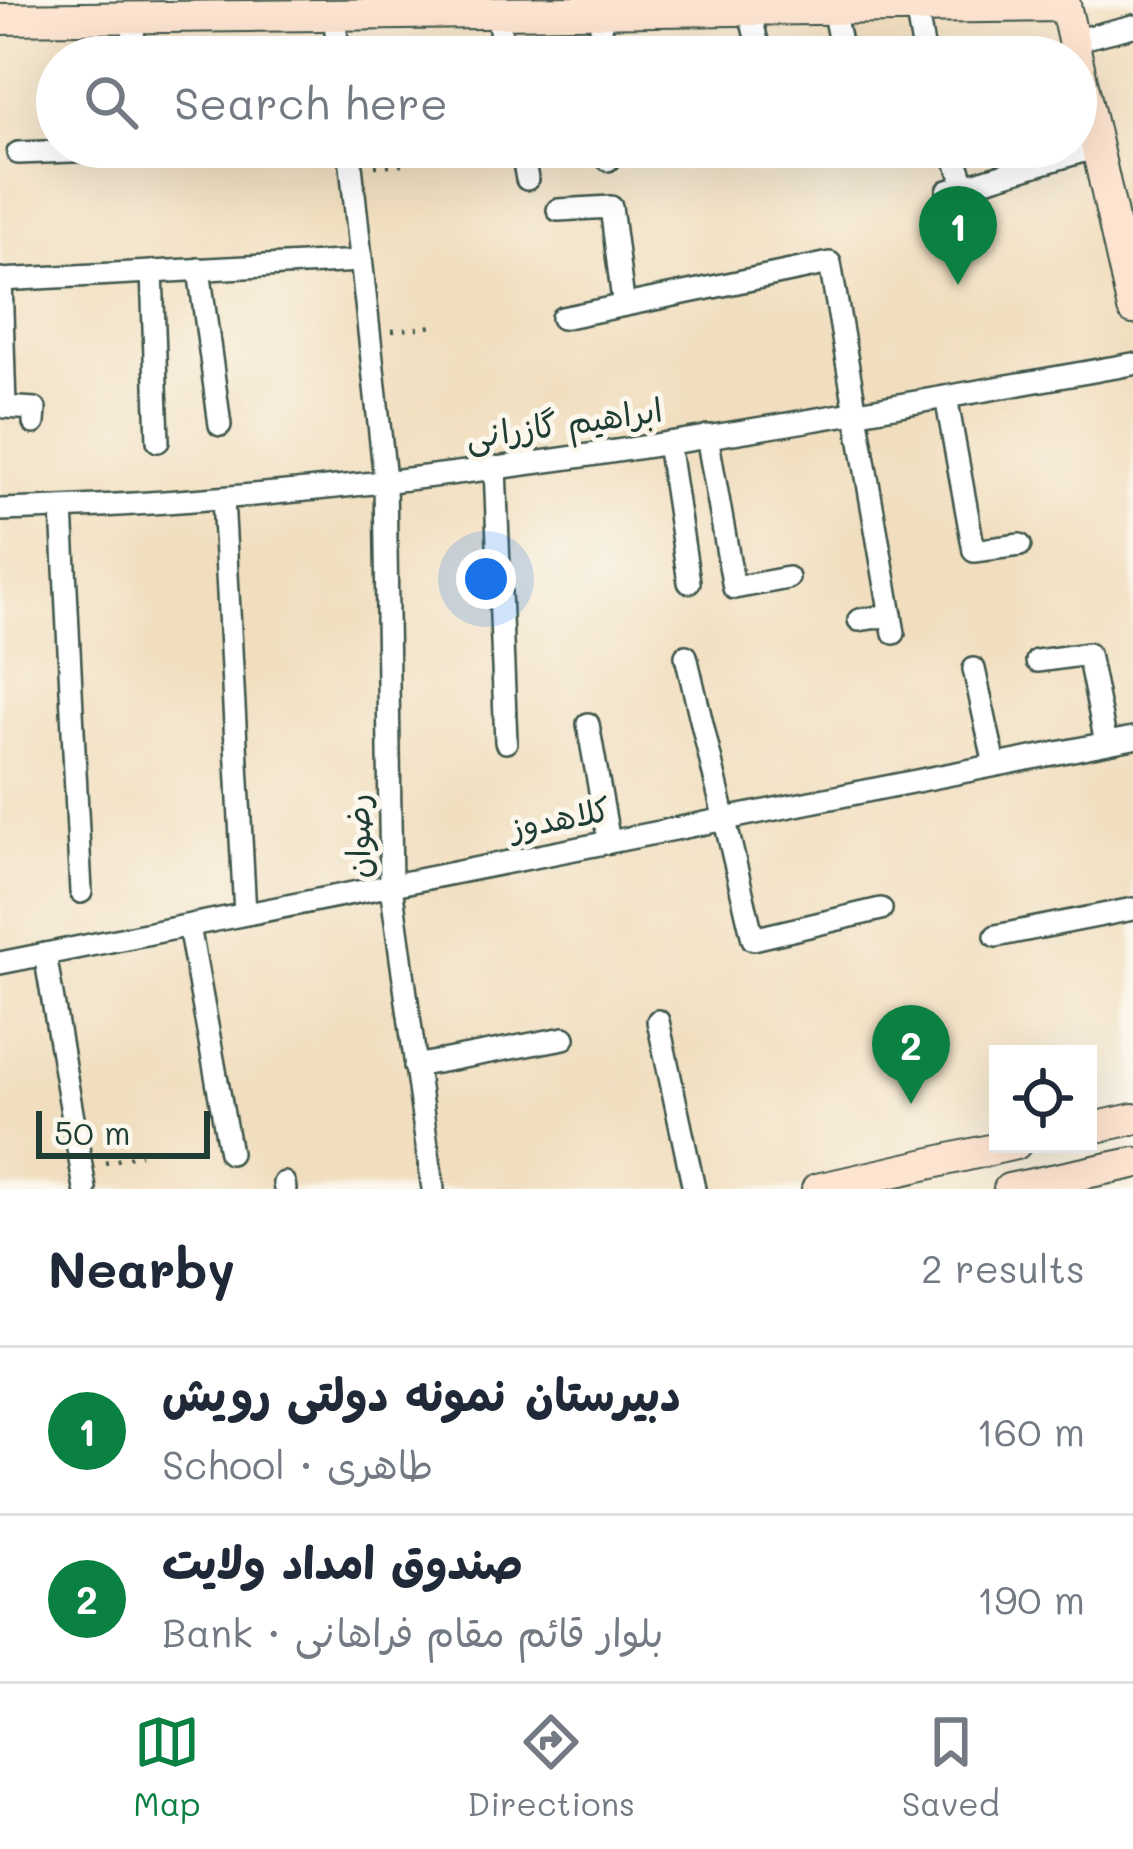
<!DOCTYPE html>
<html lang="en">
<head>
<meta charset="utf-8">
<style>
	:root { --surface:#fff; --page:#f2f2f3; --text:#1f2937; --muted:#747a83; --line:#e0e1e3; --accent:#0b8043 }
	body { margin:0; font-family:Mali,"Playpen Sans Arabic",sans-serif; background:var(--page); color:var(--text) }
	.controls { position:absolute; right:36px; bottom:36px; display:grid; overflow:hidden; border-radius:0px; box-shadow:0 12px 48px #0002 }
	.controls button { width:108px; height:108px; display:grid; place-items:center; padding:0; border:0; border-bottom:3px solid var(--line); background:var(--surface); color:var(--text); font:60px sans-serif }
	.scale { position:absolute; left:36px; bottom:30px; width:174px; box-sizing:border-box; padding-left:12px; border:6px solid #1f3d34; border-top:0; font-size:33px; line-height:42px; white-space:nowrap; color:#1f3d34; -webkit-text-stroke:9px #fbf7ec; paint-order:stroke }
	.you { position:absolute; left:486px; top:579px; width:42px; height:42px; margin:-30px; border:9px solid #fff; border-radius:50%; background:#1a73e8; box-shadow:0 0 0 18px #1a73e833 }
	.badge { display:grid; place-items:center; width:78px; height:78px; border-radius:50%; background:var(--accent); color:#fff; font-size:39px; font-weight:700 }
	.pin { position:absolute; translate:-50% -99px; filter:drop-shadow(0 3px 6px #0008) }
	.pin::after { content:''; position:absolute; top:63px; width:42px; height:36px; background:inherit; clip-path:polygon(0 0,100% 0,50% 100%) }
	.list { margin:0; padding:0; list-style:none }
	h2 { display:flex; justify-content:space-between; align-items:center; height:156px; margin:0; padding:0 48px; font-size:51px }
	h2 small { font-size:39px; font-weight:400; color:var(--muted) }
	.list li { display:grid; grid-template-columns:78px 1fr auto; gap:36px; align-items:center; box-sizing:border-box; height:168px; padding:0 48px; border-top:3px solid var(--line) }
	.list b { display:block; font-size:45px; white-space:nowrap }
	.list p { margin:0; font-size:39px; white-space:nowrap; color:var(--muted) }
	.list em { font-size:39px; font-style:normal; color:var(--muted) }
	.icon { flex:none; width:66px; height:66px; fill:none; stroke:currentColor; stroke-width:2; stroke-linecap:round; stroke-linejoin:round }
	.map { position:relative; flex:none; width:1133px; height:1189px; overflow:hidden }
	.search { position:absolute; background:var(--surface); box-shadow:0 12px 48px #0002; left:36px; right:36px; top:36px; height:132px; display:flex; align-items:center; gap:30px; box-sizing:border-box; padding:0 42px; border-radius:66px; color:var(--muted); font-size:45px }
	.sheet { height:492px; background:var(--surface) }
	nav { display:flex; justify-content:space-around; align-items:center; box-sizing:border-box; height:168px; border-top:3px solid var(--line); background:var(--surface); font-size:33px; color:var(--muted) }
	nav a { display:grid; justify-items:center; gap:6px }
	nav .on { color:var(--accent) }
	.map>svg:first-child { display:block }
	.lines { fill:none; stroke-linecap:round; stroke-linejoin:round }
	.street-casing { stroke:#3e5549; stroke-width:26 }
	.secondary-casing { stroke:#3e5549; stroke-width:34 }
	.path { stroke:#3e5549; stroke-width:4.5; stroke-dasharray:3 9; stroke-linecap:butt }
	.street { stroke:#fff; stroke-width:21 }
	.secondary { stroke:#fde4d0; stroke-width:30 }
	.labels { text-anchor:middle; stroke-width:10; stroke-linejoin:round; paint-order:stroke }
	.street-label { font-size:33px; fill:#1f3d34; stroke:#fbf7ec }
</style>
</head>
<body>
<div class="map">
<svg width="1133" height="1189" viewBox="0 0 1133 1189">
	<rect width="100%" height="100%" fill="#fbf7ec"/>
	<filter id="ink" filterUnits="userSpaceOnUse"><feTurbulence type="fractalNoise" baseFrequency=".00833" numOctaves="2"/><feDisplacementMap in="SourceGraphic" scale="24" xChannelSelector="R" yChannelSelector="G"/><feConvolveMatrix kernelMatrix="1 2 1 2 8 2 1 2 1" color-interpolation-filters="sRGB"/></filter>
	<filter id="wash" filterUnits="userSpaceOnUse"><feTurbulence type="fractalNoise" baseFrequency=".004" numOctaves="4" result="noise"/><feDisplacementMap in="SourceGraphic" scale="48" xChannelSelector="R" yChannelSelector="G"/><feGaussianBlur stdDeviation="2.7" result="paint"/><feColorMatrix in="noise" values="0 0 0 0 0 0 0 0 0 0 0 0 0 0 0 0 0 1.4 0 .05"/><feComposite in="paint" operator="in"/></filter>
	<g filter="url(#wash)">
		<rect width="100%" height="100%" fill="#f1debf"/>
	</g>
	<g filter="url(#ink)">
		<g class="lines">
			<g class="street-casing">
				<g id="street">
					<path d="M 916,8 L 925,57"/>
					<path d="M 833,9 L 843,57"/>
					<path d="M 749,10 L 761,57"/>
					<path d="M 600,11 L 603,57"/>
					<path d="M 497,13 L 505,57"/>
					<path d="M 334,15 L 339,57"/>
					<path d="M 133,17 L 134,57"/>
					<path d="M 1073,41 L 1133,26"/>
					<path d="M 349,147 L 385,479 L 391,886 L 433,1189"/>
					<path d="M 521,147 L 527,179"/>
					<path d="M 607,147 L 608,160"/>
					<path d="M 951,147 L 965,186"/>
					<path d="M 18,153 L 179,147"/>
					<path d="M 948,191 L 1097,147"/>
					<path d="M 558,210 L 611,207 L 623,301"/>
					<path d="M 199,269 L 220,425"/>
					<path d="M 152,272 L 158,441"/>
					<path d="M 1,279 L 5,407 L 35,409 L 34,423"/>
					<path d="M 0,280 L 361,261"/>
					<path d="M 562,318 L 830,263 L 894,633"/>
					<path d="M 946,397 L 974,551 L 1020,545"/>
					<path d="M 707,436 L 734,588 L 788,578"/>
					<path d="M 668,443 L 689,582"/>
					<path d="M 495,467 L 506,742"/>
					<path d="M 223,498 L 245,914"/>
					<path d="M 62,508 L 81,892"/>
					<path d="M 0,510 C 380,500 759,430 1133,364"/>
					<path d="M 859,620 L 891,615"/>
					<path d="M 686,656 L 753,939 L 881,909"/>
					<path d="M 1037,661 L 1088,654 L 1106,743"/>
					<path d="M 974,669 L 995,765"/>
					<path d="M 588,724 L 609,842"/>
					<path d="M 189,926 L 230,1153"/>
					<path d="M 996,936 L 1133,909"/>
					<path d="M 45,954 L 85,1189"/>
					<path d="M 0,963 L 1133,738"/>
					<path d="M 658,1021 L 694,1189"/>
					<path d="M 415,1066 L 564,1038"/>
					<path d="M 284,1183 L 285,1189"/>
				</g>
			</g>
			<g class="secondary-casing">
				<g id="secondary">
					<path d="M 1064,0 L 1133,309"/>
					<path d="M 0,19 L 1065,6"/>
					<path d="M 1088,1129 L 1133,1119"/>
					<path d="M 817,1189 L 1016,1144"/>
					<path d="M 1009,1189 L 1133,1163"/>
				</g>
			</g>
			<g class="path">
				<path d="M 375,166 L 404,164"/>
				<path d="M 392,331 L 435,326"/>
				<path d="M 105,1163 L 141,1154"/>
			</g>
			<use href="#street" class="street"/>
			<use href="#secondary" class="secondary"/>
		</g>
	</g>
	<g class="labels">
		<g class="street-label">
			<text transform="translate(564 423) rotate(-8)" y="12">ابراهیم گازرانی</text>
			<text transform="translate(560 818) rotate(-11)" y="12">کلاهدوز</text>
			<text transform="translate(358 836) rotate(-91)" y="12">رضوان</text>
		</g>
	</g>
</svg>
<div class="controls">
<button><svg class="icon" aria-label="locate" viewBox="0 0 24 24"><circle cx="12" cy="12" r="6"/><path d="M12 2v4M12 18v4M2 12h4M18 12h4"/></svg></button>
</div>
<div class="scale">50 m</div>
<div class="you"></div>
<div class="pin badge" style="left:958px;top:285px">1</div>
<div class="pin badge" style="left:911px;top:1104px">2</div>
<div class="search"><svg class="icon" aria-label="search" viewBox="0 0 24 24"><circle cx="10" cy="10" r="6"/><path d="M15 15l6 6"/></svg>Search here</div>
</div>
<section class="sheet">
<h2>Nearby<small>2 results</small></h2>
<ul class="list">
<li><span class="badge">1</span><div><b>دبیرستان نمونه دولتی رویش</b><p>School · طاهری</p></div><em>160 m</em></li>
<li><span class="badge">2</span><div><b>صندوق امداد ولایت</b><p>Bank · بلوار قائم مقام فراهانی</p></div><em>190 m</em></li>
</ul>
</section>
<nav>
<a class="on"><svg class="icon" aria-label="map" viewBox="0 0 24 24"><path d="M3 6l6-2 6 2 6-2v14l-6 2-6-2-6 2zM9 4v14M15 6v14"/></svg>Map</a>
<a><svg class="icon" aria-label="directions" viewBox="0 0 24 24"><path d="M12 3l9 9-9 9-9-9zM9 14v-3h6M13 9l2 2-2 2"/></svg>Directions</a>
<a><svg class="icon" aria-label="saved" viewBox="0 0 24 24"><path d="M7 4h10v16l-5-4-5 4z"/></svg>Saved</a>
</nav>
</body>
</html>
